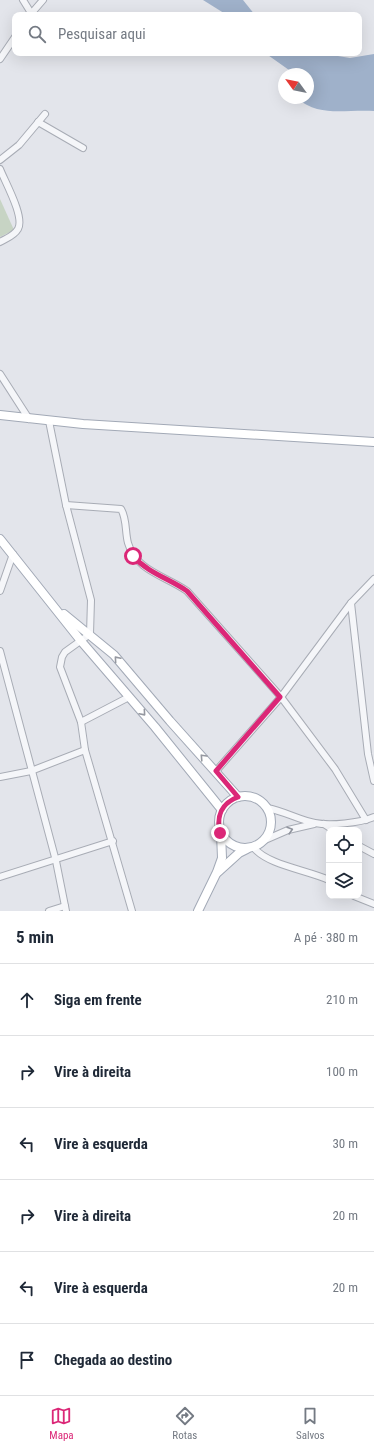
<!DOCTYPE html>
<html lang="pt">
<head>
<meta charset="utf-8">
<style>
	:root { --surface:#fff; --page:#f6f6f7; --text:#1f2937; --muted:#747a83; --line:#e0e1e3; --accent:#db2777 }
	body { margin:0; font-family:"Roboto Condensed",sans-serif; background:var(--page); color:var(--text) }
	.controls { position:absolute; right:12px; bottom:12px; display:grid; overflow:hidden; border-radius:8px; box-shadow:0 4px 16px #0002 }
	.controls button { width:36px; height:36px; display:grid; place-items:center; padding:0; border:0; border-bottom:1px solid var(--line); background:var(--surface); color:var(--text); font:20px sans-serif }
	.compass { position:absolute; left:278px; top:68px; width:36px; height:36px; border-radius:50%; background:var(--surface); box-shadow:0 4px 16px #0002; rotate:303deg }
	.stop { position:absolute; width:12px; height:12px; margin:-9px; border:3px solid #db2777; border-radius:50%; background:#fff }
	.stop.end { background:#db2777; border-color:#fff; box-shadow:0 1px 4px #0008 }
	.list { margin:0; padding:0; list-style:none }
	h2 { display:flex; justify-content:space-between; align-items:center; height:52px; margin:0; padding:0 16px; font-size:17px }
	h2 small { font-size:13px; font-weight:400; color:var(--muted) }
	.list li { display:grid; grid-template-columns:26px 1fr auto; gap:12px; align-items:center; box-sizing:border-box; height:72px; padding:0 16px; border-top:1px solid var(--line) }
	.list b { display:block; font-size:15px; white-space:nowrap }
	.list em { font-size:13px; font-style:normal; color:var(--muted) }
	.icon { flex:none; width:22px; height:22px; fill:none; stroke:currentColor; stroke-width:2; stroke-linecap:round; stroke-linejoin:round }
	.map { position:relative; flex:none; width:374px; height:911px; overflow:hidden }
	.search { position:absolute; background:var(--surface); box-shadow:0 4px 16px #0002; left:12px; right:12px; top:12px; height:44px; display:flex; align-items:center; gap:10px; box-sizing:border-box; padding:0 14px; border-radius:8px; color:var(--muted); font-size:15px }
	.sheet { height:484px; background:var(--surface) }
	nav { display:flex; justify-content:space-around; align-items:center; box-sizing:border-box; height:56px; border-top:1px solid var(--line); background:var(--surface); font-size:11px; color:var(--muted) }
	nav a { display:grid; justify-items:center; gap:2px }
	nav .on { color:var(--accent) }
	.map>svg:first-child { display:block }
	.green { fill:#c7d4c4 }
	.water { fill:#9fb1ca }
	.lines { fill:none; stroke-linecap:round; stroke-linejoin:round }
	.minor-casing { stroke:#a8acb5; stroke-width:8 }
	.major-casing { stroke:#a2a9b6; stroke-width:10 }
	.minor { stroke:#f5f6f9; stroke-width:6 }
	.major { stroke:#fff; stroke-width:8 }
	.oneway { stroke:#9598a0 }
	.oneway2 { stroke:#90949e }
	.route { stroke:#db2777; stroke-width:5 }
</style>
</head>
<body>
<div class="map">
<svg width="374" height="911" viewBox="0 0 374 911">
	<rect width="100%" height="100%" fill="#e3e5eb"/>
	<path class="green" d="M 0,199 L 14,230 L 0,237 Z"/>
	<g class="water">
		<path d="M 203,0 L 243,0 L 255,15 L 227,15 Z"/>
		<path d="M 265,53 L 320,53 L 350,58 L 374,54 L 374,111 C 345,109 321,118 296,98 L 308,98 L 308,74 L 291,74 L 289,70 Z"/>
	</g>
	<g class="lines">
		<g class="minor-casing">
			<g id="minor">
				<path d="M 23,0 L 31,13"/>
				<path d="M 30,15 L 43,0"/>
				<path d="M 0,59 L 15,37"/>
				<path d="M 38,122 L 83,148"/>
				<path d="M 0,160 L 19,145 L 45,114"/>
				<path d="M 0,169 C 5,182 25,217 18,229 C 14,236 7,238 0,242"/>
				<path d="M 0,374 L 29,419"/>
				<path d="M 49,421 L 66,505 L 91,600 L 90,634 L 65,652 L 62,657 L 60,667 L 81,722 L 85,750 L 132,911"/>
				<path d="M 66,505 L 121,509 C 127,519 125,532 128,543 C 136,571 166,576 187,591 L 281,697 L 335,769 L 366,820"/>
				<path d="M 374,579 L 351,603 L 368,754 L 374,781"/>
				<path d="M 0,591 L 13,554"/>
				<path d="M 0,651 L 56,861 L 66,911"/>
				<path d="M 81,722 L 129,697"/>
				<path d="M 216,771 L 281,697 L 351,603"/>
				<path d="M 0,777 L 31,771 L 85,750"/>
				<path d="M 267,808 C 284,811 299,820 315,823 C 330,826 360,823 374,817"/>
				<path d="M 324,824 L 333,830"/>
				<path d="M 265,840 L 288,830 L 314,824"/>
				<path d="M 359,846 L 374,854"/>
				<path d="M 254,848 C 268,865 307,870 329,880"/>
				<path d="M 0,877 L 113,841"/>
				<path d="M 354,896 L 374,904"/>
				<path d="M 49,911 L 65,906"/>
			</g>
		</g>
		<g class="major-casing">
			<g id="major">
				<path d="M 0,415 L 83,424 L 374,442"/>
				<path d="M 0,539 L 81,641 L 155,727 L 222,810"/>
				<path d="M 64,614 L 114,655 L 170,721 L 238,797"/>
				<circle cx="245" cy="822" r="26"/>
				<path d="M 218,872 L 239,853 L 247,849"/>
				<path d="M 198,911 L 217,872 L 222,858 L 221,833"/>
			</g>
		</g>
		<use href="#minor" class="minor"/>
		<use href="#major" class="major"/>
	</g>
	<defs><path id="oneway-chevron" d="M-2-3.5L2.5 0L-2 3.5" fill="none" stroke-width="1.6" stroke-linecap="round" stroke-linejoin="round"/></defs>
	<g class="oneway">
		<use href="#oneway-chevron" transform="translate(117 659) rotate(-131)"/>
		<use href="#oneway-chevron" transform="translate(143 713) rotate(49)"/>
		<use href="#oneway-chevron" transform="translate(203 757) rotate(-133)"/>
	</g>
	<use class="oneway2" href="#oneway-chevron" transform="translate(290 830) rotate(-17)"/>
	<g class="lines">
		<path class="route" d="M 133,556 C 148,573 170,579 187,591 L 280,697 L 216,771 L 238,797 C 222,803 216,816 220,833"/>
	</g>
</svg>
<div class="controls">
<button><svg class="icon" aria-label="locate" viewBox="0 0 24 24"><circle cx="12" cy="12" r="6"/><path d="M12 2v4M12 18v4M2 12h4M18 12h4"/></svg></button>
<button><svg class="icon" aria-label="layers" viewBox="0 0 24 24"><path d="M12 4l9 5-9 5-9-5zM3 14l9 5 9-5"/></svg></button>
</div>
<svg class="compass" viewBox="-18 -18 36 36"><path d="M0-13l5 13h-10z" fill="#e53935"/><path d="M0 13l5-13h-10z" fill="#747a83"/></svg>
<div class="stop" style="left:133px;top:556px"></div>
<div class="stop end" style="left:220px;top:833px"></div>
<div class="search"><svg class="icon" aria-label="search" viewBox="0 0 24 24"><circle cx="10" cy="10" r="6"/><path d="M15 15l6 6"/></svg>Pesquisar aqui</div>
</div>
<section class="sheet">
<h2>5 min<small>A pé · 380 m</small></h2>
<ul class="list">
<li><svg class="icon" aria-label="ahead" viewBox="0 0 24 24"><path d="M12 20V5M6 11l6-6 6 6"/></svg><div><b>Siga em frente</b></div><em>210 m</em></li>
<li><svg class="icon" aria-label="right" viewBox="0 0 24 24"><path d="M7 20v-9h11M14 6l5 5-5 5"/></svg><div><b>Vire à direita</b></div><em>100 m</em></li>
<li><svg class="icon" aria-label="left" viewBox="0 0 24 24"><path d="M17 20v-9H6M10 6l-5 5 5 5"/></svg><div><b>Vire à esquerda</b></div><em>30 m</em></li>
<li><svg class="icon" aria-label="right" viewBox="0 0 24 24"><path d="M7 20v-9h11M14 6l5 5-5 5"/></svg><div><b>Vire à direita</b></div><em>20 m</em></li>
<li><svg class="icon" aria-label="left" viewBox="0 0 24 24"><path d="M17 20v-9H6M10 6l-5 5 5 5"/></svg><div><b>Vire à esquerda</b></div><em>20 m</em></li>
<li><svg class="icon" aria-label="arrive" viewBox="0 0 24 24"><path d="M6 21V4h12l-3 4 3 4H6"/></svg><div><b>Chegada ao destino</b></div></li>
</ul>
</section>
<nav>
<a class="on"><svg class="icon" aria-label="map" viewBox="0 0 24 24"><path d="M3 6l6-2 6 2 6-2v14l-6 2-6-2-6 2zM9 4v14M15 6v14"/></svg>Mapa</a>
<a><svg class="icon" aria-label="directions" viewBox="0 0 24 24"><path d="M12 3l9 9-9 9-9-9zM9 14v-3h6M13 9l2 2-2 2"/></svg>Rotas</a>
<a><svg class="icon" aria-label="saved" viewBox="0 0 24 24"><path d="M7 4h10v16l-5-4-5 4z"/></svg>Salvos</a>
</nav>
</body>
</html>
